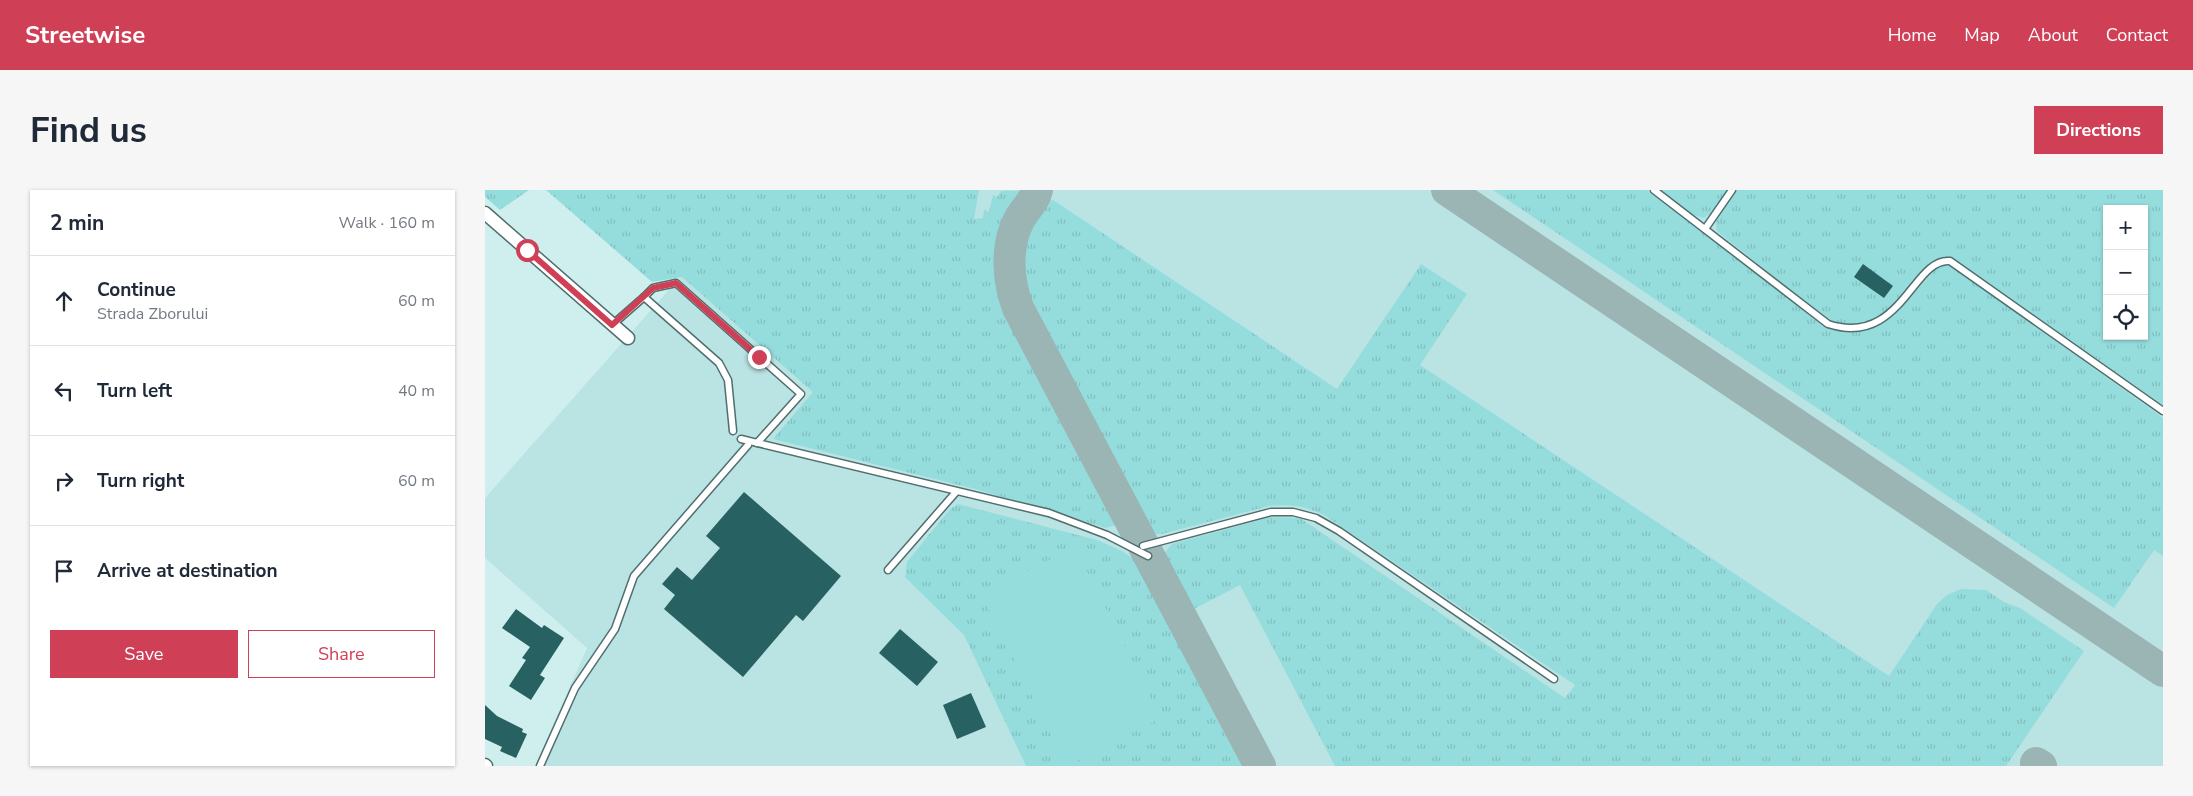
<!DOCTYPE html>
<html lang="en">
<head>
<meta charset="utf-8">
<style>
	:root { --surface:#fff; --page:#f6f6f7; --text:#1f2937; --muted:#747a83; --line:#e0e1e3; --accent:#cf3f56 }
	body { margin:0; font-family:"Nunito Sans",sans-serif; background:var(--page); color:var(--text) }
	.controls { position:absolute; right:15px; top:15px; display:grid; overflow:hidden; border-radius:0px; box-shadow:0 1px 4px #0004 }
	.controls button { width:45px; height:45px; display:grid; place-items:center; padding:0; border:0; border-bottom:1px solid var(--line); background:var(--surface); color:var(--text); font:25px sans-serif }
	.stop { position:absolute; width:15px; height:15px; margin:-11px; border:4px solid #cf3f56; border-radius:50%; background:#fff }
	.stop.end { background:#cf3f56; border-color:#fff; box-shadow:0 1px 5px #0008 }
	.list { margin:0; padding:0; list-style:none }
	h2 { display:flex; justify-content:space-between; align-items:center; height:65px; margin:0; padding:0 20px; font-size:21px }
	h2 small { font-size:16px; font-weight:400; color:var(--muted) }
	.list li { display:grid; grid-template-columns:32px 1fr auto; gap:15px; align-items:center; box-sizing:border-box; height:90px; padding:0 20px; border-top:1px solid var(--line) }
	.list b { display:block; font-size:19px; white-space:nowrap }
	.list p { margin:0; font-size:16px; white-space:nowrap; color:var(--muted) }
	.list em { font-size:16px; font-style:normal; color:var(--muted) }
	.actions { display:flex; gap:10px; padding:15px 20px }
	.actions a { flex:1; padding:11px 0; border:1px solid var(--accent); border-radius:0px; text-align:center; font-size:18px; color:var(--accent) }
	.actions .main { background:var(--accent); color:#fff }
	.icon { flex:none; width:28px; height:28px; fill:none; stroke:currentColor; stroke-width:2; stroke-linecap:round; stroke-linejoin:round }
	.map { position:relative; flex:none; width:1678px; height:576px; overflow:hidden; border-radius:0px }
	header { display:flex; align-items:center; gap:30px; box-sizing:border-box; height:70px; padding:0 25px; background:var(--accent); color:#fff }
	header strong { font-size:24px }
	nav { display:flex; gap:28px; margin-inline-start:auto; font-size:18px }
	.intro { display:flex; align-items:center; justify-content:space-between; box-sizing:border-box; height:120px; padding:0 30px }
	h1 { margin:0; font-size:35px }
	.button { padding:12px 22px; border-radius:0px; background:var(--accent); color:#fff; font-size:18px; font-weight:700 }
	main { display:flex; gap:30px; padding:0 30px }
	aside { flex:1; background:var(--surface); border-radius:0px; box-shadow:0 1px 4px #0004 }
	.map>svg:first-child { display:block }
	.built { fill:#bae3e3; fill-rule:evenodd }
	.grass { fill:url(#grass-tufts); fill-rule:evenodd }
	.pitch { fill:#95dddd }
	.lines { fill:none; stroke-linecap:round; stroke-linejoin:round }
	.taxiway { stroke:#9bb4b4; stroke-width:32 }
	.building { fill:#276162 }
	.lane-casing { stroke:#516e6e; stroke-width:9 }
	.street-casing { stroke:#516e6e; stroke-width:15 }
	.lane { stroke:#fff; stroke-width:6 }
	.street { stroke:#fff; stroke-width:12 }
	.route { stroke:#cf3f56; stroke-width:6 }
</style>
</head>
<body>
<header>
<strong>Streetwise</strong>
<nav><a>Home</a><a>Map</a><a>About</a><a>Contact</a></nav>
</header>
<div class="intro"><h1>Find us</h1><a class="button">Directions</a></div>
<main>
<aside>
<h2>2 min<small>Walk · 160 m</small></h2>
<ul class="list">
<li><svg class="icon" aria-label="ahead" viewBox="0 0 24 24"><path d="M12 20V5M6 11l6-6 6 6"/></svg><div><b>Continue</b><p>Strada Zborului</p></div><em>60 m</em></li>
<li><svg class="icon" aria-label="left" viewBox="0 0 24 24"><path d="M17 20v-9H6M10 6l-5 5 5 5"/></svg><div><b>Turn left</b></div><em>40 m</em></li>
<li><svg class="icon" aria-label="right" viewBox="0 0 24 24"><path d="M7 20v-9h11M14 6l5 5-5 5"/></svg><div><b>Turn right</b></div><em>60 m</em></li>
<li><svg class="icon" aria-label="arrive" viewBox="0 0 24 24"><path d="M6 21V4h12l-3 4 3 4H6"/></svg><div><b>Arrive at destination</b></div></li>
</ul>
<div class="actions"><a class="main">Save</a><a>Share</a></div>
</aside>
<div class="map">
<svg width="1678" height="576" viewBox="0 0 1678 576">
	<defs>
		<pattern id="grass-tufts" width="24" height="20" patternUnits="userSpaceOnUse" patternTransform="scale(1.25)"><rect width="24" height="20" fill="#95dddd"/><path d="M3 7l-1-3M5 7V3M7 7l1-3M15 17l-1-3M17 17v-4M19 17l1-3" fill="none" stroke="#81bebe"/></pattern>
	</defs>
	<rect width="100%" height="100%" fill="#cfefee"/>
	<path class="built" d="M 272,0 L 1678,0 L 1678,576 L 50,576 L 102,458 L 0,368 L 0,308 ZM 1622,19 L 1659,19 L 1659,146 L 1622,146 Z"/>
	<g class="grass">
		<path d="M 0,0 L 44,0 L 15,20 L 0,7 Z"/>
		<path d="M 61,0 L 494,0 L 489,29 L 498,28 L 499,20 L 504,22 L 508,5 L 512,7 L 516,1 L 545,0 C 542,10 534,18 530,27 C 515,57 518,88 527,119 L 595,249 L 589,253 L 631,332 L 630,335 L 621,338 L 490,299 L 288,249 L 328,202 L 197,87 L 167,92 Z"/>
		<path d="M 1008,0 L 1162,0 L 1340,137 C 1391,158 1418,114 1449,81 L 1455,76 L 1466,76 L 1678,228 L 1678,366 L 1669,360 L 1629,418 Z"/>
		<path d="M 1175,0 L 1244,0 L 1229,21 L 1219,28 L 1208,25 Z"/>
		<path d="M 1251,0 L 1678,0 L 1678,215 L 1468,68 C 1427,59 1408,160 1343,130 L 1233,42 C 1225,28 1244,11 1251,0 ZM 1622,19 L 1659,19 L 1659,146 L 1622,146 Z"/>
		<path d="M 568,10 L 852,199 L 936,74 L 982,104 L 935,175 L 1404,486 L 1452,414 L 1462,405 L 1476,399 L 1501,400 L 1519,412 L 1535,418 L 1599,461 L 1521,576 L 850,576 L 755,395 L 707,420 L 678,365 L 687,354 L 786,327 L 815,328 L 1080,508 L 1090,495 L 839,325 C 820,316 805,314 784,316 L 677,344 L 666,344 L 612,240 L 605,244 L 539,118 C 535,107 532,96 531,84 C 528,58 536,13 568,10 Z"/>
		<path d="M 473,314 L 612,350 L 637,361 L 649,369 L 757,576 L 541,576 L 479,445 L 420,387 L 422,372 L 465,319 Z"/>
	</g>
	<path class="pitch" d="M 590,357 L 676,528 L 582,576 L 496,404 Z"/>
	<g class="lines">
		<g class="taxiway">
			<path d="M 552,0 C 550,11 539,20 534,30 C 520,57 523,91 533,118 L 775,576"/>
			<path d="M 962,0 L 1678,481"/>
			<path d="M 1551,573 L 1556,576"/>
		</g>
	</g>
	<g class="building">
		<path d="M 1378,74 L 1408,96 L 1399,108 L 1369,87 Z"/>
		<path d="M 259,302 L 356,386 L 318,431 L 311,425 L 258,487 L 179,419 L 190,405 L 177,394 L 192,377 L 207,390 L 235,358 L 221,346 Z"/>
		<path d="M 31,419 L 57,438 L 59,435 L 79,448 L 55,485 L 60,488 L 46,510 L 24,496 L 41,470 L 37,468 L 45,457 L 17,438 Z"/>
		<path d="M 415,439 L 453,472 L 432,496 L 394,463 Z"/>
		<path d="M 486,503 L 501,537 L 472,549 L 458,515 Z"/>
		<path d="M 0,515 L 12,526 L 38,539 L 37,542 L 42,544 L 31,568 L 15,561 L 17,557 L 0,549 Z"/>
	</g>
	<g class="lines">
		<g class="lane-casing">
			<g id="lane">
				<path d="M 1169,0 L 1343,134 C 1416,158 1428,67 1465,71 L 1678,221"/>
				<path d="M 1220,39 L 1247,0"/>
				<path d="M 159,107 L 168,98 L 191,93 L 316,204 L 272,253"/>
				<path d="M 127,135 L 159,107 L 234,173 L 243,190 L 248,241"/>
				<path d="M 256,249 L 564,323 L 622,345 L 663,366"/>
				<path d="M 658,356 L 786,322 L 808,322 L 831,328 L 854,341 L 1069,489"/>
				<path d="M 403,380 L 471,302"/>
				<path d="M 55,576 L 90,498 L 130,439 L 149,386 L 263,255"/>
			</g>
		</g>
		<g class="street-casing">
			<g id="street">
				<path d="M 0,23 L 143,148"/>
				<path d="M 0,575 L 1,576"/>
			</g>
		</g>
		<use href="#lane" class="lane"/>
		<use href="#street" class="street"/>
	</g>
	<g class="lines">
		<path class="route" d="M 42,60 L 127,135 L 168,98 L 191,93 L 274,167"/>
	</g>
</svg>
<div class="controls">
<button>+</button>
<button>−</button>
<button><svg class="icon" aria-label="locate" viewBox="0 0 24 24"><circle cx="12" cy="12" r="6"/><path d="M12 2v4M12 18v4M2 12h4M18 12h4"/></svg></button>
</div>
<div class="stop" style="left:42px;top:60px"></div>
<div class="stop end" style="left:274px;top:167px"></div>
</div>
</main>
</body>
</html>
